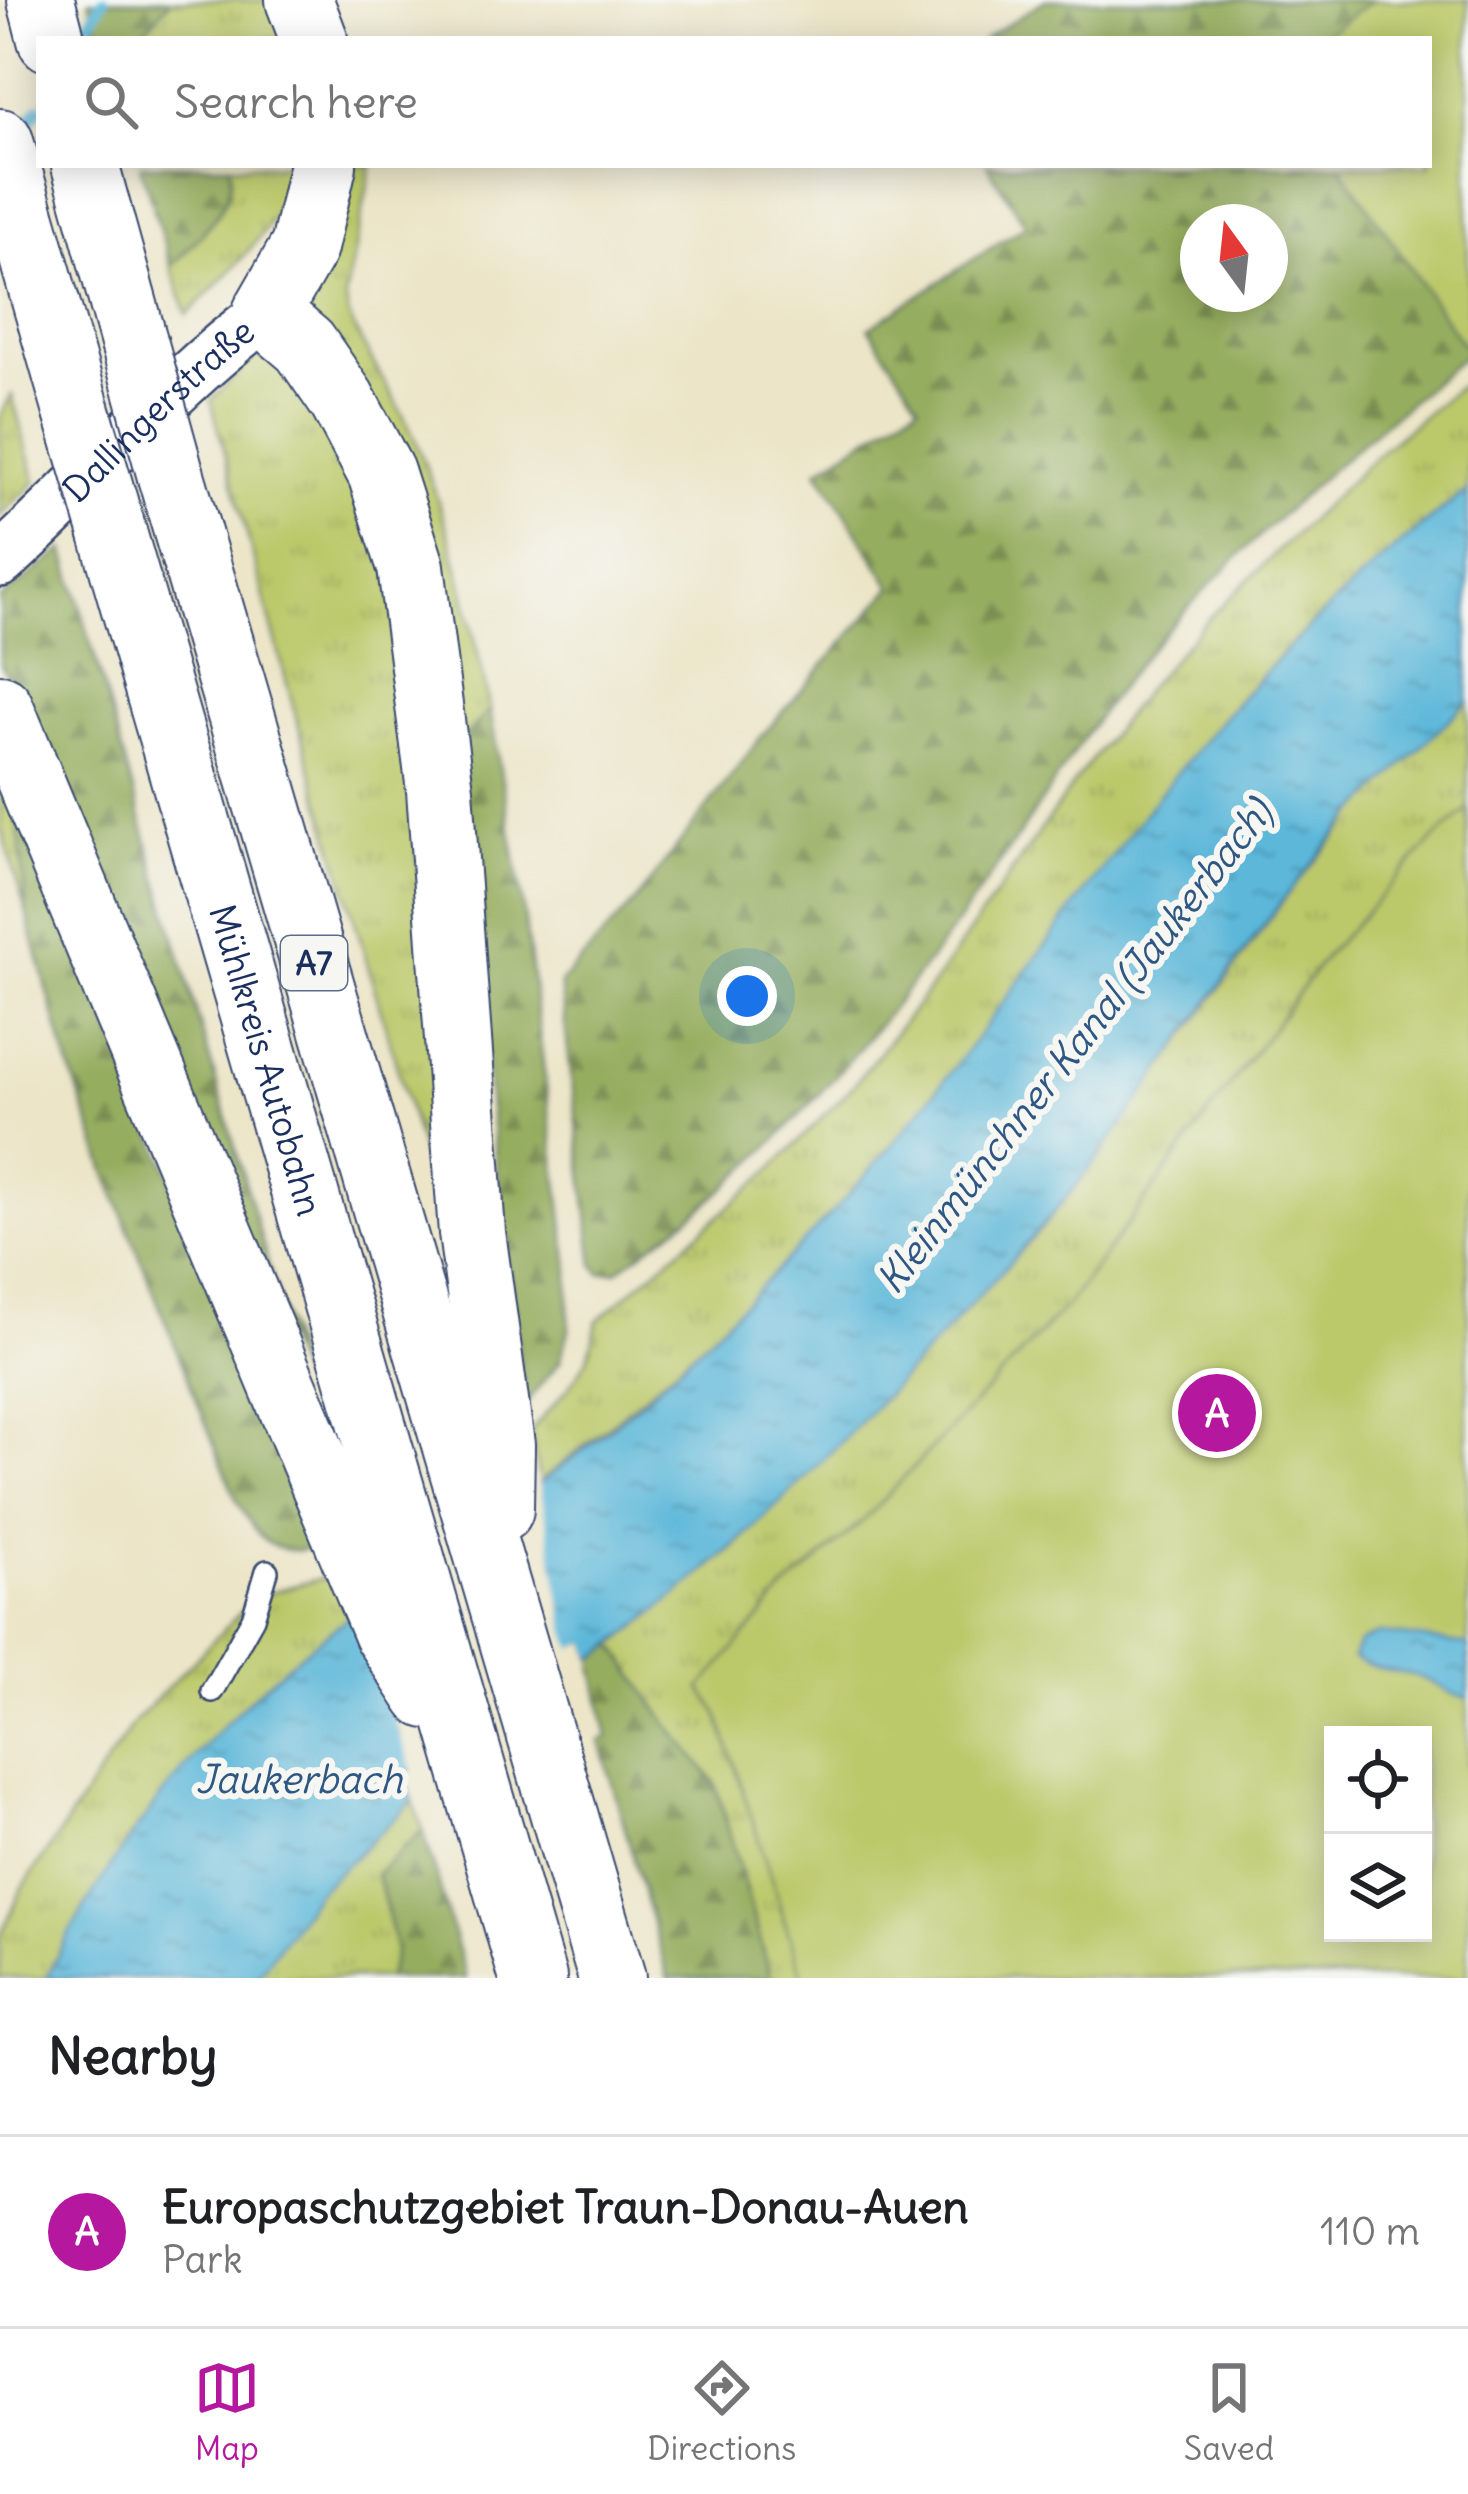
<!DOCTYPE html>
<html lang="en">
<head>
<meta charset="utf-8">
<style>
	:root { --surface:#fff; --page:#f2f2f2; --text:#202124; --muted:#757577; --line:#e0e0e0; --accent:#b5179e }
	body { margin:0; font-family:Delius,sans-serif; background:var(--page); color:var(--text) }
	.controls { position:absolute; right:36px; bottom:36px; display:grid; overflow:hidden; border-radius:0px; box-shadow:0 6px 30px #0003 }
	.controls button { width:108px; height:108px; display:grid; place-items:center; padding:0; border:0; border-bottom:3px solid var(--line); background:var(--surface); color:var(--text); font:60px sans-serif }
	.compass { position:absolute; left:1180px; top:204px; width:108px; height:108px; border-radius:50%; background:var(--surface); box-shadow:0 6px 30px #0003; rotate:345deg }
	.you { position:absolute; left:747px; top:996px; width:42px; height:42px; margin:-30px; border:9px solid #fff; border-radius:50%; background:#1a73e8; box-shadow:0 0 0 18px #1a73e833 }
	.badge { display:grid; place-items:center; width:78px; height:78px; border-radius:50%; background:var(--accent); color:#fff; font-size:39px; font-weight:700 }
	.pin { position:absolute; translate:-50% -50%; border:6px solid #fff; box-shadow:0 3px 12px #0006 }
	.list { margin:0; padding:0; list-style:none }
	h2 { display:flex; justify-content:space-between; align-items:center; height:156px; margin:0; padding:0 48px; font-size:51px }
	h2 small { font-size:39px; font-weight:400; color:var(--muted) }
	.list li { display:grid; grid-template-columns:78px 1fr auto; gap:36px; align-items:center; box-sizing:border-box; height:192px; padding:0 48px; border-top:3px solid var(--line) }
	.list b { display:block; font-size:45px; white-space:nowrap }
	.list p { margin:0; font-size:39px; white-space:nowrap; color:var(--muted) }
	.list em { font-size:39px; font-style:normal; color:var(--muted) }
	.icon { flex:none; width:66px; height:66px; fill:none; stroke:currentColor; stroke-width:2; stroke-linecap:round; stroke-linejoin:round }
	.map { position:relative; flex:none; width:1468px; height:1978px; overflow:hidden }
	.search { position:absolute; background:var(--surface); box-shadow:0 6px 30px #0003; left:36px; right:36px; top:36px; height:132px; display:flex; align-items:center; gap:30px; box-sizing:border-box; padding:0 42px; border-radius:0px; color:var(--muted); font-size:45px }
	.sheet { height:348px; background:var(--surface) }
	nav { display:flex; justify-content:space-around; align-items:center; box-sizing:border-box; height:168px; border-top:3px solid var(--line); background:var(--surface); font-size:33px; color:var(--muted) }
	nav a { display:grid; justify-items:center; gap:6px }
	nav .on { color:var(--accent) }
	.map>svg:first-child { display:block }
	.grass { fill:url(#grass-tufts); stroke:#6c7c64; stroke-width:3 }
	.forest { fill:url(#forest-firs); stroke:#586e5e; stroke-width:3; fill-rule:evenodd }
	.green { fill:#bcc96b; stroke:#6c7c64; stroke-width:3; fill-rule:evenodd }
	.water { fill:url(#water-ripples); stroke:#3b739c; stroke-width:3 }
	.pier { fill:#ece5c8 }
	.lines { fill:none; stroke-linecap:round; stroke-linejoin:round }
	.stream { stroke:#5bb7d9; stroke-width:12 }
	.service-casing { stroke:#3a4a6e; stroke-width:26 }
	.tertiary-casing { stroke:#3a4a6e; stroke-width:56 }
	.motorway-casing { stroke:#3a4a6e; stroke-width:70 }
	.service { stroke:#fff; stroke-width:21 }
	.tertiary { stroke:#fff; stroke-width:51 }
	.motorway { stroke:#fff; stroke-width:66 }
	.motorway-bridge-casing { stroke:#3a4a6e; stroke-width:70; stroke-linecap:butt }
	.motorway-bridge { stroke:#fff; stroke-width:66 }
	.labels { text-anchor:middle; stroke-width:12; stroke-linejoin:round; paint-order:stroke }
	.shield { fill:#f6f6f2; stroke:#5d6b8a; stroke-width:3 }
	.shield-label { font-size:33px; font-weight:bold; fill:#1b2f5e }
	.street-label { font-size:36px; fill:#1b2f5e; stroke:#f6f6f2 }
	.water-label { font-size:39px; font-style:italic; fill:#2e5883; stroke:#f6f6f2 }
</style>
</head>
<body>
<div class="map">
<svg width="1468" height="1978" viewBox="0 0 1468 1978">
	<defs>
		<pattern id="grass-tufts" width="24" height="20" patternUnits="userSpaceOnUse" patternTransform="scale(3)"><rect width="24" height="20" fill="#bcc96b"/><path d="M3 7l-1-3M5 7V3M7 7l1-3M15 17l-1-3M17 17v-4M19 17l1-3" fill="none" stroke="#a1ad5f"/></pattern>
		<pattern id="forest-firs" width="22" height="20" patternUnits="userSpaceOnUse" patternTransform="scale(3)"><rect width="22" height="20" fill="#95ad5f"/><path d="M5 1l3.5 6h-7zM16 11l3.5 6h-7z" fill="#798d52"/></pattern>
		<pattern id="water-ripples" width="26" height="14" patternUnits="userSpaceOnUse" patternTransform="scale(3)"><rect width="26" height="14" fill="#5bb7d9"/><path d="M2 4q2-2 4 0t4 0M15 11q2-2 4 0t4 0" fill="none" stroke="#4a95b3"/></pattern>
	</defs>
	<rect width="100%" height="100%" fill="#f6f6f2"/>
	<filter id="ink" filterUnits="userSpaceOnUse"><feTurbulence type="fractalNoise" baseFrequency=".00833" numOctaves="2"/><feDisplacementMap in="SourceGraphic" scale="24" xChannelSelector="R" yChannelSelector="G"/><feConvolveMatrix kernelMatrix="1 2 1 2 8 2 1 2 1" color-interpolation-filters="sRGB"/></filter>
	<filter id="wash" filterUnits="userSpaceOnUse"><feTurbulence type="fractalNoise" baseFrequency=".004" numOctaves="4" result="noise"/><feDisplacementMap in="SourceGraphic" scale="48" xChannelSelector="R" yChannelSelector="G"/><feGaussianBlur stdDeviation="2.7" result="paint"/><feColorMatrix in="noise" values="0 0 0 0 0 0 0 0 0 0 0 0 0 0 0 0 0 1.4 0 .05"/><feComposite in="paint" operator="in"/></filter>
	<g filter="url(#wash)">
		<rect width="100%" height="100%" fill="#ece5c8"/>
		<g class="grass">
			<path d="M 171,0 L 281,0 L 298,39 L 137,39 Z"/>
			<path d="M 230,165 L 299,165 C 279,226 231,271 187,315 L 171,266 C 196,241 239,204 230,165 Z"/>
			<path d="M 343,165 L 372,165 L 345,297 L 349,317 C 368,359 396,397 415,440 C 452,526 471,618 490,710 L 452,751 L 303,309 Z"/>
			<path d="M 271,347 L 286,353 L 387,542 L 460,1285 L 295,713 L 211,400 L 256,355 Z"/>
			<path d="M 1468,379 L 1468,490 C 1387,550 1287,642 1222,719 C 1119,842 1029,976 929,1101 C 816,1242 681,1371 539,1482 L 531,1431 L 571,1385 L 588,1358 L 598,1320 L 765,1176 L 852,1087 L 934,983 L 1074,783 L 1146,689 L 1208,619 L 1381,451 Z"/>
			<path d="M 12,395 L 36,482 L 0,516 L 0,415 Z"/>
			<path d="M 1468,701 L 1468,821 L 851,1978 L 771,1978 L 715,1783 L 667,1723 L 614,1645 L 734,1547 L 889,1392 L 1041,1229 L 1096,1160 L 1293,887 L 1373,794 Z"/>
			<path d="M 0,757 L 15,797 L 27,915 L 0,826 Z"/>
			<path d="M 335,1575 L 353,1615 C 215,1717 124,1825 46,1978 L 0,1978 L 0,1937 L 22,1889 L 135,1721 L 243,1610 L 274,1591 Z"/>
			<path d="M 413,1801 L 423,1830 L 377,1874 L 396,1950 L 388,1978 L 256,1978 L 317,1892 Z"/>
		</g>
		<g class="forest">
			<path d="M 89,0 L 171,0 L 137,39 L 101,39 Z"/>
			<path d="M 1045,0 L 1373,0 L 1319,39 L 985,39 Z"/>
			<path d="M 140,165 L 230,165 C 239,202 195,242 171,266 Z"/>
			<path d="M 987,165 L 1340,165 L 1468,353 C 1359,444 1248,538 1154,645 C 1094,713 1049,794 996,868 C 913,987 821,1105 711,1200 C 682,1225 648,1247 617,1271 L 600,1273 L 594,1265 L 560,983 L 634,903 L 761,737 L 892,587 L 818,470 L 919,404 L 869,328 L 1026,225 ZM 1198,222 L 1270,222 L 1270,294 L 1198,294 Z"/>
			<path d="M 64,549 L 302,1382 L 42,750 L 0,662 L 0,599 Z"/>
			<path d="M 490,710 L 523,906 L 569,1267 L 569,1330 L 560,1361 L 526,1403 L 512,1311 L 452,751 Z"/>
			<path d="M 15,797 L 323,1547 C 271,1558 260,1541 236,1499 L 108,1177 L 63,1047 L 27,915 Z"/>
			<path d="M 614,1645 L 667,1723 L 715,1783 L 771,1978 L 668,1978 L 600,1741 L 608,1737 L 592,1660 Z"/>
			<path d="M 423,1830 L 466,1978 L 388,1978 L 396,1949 L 377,1874 Z"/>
		</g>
		<g class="green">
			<path d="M 1373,0 L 1468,0 L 1468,352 L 1340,165 L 1429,165 L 1429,39 L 1319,39 Z"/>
			<path d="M 1468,809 L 1468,1978 L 803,1978 L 718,1713 L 701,1688 L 784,1590 L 863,1521 L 1068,1304 L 1327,954 L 1429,844 ZM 1333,1735 L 1423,1735 L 1423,1933 L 1333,1933 Z"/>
		</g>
		<g class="water">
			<path d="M 1468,490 L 1468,701 C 1425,744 1380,785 1340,831 C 1250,933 1178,1051 1096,1160 C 1046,1226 989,1285 933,1345 C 828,1458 719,1570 592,1660 L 586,1643 L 404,1775 L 413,1801 L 317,1892 L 256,1978 L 46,1978 C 108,1855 188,1748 294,1660 C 400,1571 525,1504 629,1412 C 693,1355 756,1292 815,1230 C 968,1073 1080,881 1224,717 C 1293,638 1385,552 1468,490 Z"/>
			<path d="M 1380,1633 L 1468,1645 L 1468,1698 C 1449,1696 1439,1684 1422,1678 C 1398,1670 1375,1672 1353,1658 L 1359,1643 Z"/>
		</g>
		<path class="pier" d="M 538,1475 L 566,1630 L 573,1649 L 587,1642 L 594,1666 L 588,1664 L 584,1652 L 415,1775 L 370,1655 L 434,1548 Z"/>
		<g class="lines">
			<g class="stream">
				<path d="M 80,39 L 103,0"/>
				<path d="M 17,136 L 39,108"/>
			</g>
		</g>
	</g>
	<g filter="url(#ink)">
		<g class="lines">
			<g class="service-casing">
				<path id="service" d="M 212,1691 L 253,1618 L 267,1571"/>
			</g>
			<g class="tertiary-casing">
				<g id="tertiary">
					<path id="s1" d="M 0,561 C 91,480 168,385 266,313"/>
				</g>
			</g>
			<g class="motorway-casing">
				<g id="motorway">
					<path d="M 41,0 L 51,39"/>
					<path d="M 299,0 L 314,39"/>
					<path d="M 0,142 L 76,408"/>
					<path d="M 85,165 L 134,342"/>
					<path d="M 323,165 L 304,247 L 266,313 L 305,346 L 342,400 L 381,473 L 411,567 L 440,790 L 472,1233 L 501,1445 L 500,1509"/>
					<path d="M 171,476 L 612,1978"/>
					<path id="s2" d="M 113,533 L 533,1978"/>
					<path d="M 0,708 L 386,1632 L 427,1695"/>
				</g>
			</g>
			<use href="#service" class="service"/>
			<use href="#tertiary" class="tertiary"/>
			<use href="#motorway" class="motorway"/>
			<g class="motorway-bridge-casing">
				<g id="motorway-bridge">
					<path d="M 134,342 L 171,476"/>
					<path d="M 76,408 L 113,533"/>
				</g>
			</g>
			<use href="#motorway-bridge" class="motorway-bridge"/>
		</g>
	</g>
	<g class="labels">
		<rect class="shield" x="281" y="936" width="66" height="54" rx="9"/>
		<g class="shield-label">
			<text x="314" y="975">A7</text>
		</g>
		<g class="street-label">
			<text dy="13" stroke="none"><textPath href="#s1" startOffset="219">Dallingerstraße</textPath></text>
			<text dy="13" stroke="none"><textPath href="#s2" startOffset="549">Mühlkreis Autobahn</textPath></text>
		</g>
		<g class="water-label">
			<text transform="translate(1074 1046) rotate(-52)" y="14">Kleinmünchner Kanal (Jaukerbach)</text>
			<text x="299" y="1793">Jaukerbach</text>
		</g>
	</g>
</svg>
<div class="controls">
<button><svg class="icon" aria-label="locate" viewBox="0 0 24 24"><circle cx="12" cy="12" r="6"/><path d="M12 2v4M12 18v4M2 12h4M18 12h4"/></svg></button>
<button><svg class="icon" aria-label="layers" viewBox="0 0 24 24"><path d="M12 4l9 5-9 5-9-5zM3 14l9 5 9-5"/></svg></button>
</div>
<svg class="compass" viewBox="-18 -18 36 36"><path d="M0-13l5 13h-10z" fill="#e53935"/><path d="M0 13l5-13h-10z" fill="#757577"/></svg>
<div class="you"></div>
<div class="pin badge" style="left:1217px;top:1413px">A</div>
<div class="search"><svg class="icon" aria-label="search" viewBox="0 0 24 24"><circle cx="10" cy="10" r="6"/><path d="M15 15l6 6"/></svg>Search here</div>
</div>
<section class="sheet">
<h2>Nearby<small></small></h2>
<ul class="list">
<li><span class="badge">A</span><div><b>Europaschutzgebiet Traun-Donau-Auen</b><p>Park</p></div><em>110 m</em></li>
</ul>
</section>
<nav>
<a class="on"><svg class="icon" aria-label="map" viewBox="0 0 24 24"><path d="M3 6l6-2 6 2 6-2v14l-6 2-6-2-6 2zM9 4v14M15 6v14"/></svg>Map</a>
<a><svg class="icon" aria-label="directions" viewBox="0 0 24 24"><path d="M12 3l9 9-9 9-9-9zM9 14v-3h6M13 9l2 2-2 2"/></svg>Directions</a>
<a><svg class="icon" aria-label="saved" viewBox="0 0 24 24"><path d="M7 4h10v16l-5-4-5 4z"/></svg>Saved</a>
</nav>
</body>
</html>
